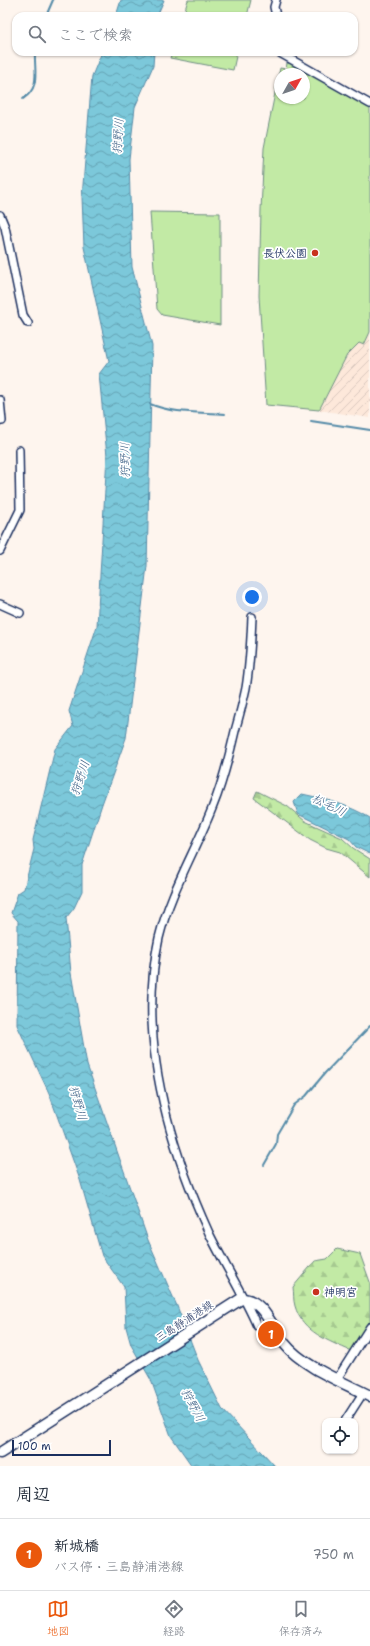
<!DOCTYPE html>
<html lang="ja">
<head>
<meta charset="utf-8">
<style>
	:root { --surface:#fff; --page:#f2f2f3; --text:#1f2937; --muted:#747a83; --line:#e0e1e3; --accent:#ea580c }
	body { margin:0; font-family:"Shantell Sans","Klee One",sans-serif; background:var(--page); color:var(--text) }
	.controls { position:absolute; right:12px; bottom:12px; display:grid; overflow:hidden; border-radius:8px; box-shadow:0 1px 3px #0004 }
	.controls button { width:36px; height:36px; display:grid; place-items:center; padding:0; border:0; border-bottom:1px solid var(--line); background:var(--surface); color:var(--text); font:20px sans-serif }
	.compass { position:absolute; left:274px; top:68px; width:36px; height:36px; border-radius:50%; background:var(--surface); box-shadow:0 1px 3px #0004; rotate:50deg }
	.scale { position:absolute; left:12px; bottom:10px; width:99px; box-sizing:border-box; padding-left:4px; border:2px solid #1b2f5e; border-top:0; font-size:11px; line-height:14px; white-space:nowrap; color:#1b2f5e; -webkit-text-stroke:3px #fff; paint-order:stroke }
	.you { position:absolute; left:252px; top:597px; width:14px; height:14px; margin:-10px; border:3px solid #fff; border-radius:50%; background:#1a73e8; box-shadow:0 0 0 6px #1a73e833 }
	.badge { display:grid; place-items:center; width:26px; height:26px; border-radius:50%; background:var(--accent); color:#fff; font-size:13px; font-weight:700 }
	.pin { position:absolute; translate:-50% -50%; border:2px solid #fff; box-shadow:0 1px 4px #0006 }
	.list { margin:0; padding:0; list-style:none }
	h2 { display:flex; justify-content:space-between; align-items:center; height:52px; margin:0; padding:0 16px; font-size:17px }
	h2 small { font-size:13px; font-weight:400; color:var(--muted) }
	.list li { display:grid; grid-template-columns:26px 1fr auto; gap:12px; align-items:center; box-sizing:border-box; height:72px; padding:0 16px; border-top:1px solid var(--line) }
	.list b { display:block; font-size:15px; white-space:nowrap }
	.list p { margin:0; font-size:13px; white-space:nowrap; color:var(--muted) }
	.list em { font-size:13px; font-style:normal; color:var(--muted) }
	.icon { flex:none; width:22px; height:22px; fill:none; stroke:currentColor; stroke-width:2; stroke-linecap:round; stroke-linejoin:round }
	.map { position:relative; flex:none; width:370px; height:1466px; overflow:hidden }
	.search { position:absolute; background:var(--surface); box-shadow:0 1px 3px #0004; left:12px; right:12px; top:12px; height:44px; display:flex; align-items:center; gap:10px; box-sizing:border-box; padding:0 14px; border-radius:12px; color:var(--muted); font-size:15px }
	.sheet { height:124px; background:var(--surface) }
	nav { display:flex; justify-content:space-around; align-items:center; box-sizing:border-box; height:56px; border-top:1px solid var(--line); background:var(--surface); font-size:11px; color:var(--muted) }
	nav a { display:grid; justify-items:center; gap:2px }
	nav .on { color:var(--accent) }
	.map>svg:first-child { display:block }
	.industrial { fill:url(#industrial-furrows) }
	.forest { fill:url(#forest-firs); stroke:#6e8c82 }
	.pitch { fill:#c2eaa5; stroke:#6e8c82; fill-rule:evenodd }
	.water { fill:url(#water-waves); stroke:#558ba8 }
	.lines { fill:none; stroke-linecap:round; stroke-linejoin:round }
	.stream { stroke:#558ba8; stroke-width:2 }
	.minor-casing { stroke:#1b2f5e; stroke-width:10 }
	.secondary-casing { stroke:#1b2f5e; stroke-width:13 }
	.minor { stroke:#fff; stroke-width:7 }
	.secondary { stroke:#fff; stroke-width:10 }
	.poi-dot { fill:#c8321e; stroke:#fff; stroke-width:1.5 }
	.labels { text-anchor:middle; stroke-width:3.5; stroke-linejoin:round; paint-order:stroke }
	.poi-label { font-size:11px; font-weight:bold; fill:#1b2f5e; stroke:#fff; text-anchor:end }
	.street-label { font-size:11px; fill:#1b2f5e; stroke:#fff }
	.water-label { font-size:12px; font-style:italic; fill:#385d83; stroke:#fff }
</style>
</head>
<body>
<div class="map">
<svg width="370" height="1466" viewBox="0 0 370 1466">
	<defs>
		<pattern id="industrial-furrows" width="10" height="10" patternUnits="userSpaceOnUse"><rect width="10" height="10" fill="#fde8da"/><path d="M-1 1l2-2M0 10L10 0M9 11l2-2" fill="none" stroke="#d8c7be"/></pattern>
		<pattern id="forest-firs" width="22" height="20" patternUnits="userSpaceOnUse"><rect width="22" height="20" fill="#c2eaa5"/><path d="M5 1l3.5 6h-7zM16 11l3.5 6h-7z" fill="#a6c990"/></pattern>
		<pattern id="water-waves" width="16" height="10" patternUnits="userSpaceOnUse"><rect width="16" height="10" fill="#7bc8da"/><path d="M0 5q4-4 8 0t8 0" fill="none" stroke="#64a3b4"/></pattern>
	</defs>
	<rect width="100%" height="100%" fill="#fef5ee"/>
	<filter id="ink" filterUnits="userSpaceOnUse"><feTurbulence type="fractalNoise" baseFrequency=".025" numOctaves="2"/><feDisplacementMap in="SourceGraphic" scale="8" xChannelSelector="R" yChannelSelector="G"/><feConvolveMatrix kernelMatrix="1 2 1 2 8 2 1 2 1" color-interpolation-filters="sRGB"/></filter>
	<g filter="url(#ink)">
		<path class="industrial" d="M 370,332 L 370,418 L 319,410 L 347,355 L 359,343 L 364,345 Z"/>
		<g class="forest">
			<path d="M 257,791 L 287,806 L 305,821 L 342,838 L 353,848 L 370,859 L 370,877 L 340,852 L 326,848 L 310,840 L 254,798 Z"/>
			<path d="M 337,1249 L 360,1254 L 370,1282 L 370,1323 L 351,1351 C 329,1341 302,1332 295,1306 C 293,1300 294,1293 293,1287 L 315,1261 L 327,1259 Z"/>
		</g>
		<g class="pitch">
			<path d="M 188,0 L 251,0 L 247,16 L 183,16 Z"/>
			<path d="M 172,52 L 237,52 L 233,70 L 170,58 Z"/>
			<path d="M 287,63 L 294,64 L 370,108 L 370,332 L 364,345 L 359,343 L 347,355 L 319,410 L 266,405 L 259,296 L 261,210 L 264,148 L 280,68 L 286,69 ZM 280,74 L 304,74 L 304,98 L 280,98 Z"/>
			<path d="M 150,212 L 220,213 L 220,325 L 162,315 L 157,309 Z"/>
		</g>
		<g class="water">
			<path d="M 121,0 L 164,0 L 157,16 L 116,16 Z"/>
			<path d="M 102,52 L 154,52 L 153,66 L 135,107 L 129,159 L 132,267 L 152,346 L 147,566 L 126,738 L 102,804 L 82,865 L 82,891 L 74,908 L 66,918 L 71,973 L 87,1065 L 148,1240 L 177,1306 L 198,1360 L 222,1409 L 275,1466 L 192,1466 L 171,1436 L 151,1380 L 131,1345 L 126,1327 L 124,1287 L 102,1256 L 80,1180 L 49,1093 L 17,1025 L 18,921 L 11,913 L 18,893 L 24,889 L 34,849 L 33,840 L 55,749 L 73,726 L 69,711 L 97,626 L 107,456 L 99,374 L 109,361 L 84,247 L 82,197 L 92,76 Z"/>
			<path d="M 302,794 C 326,799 349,805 370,818 L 370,854 L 356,847 L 349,839 L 298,814 L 294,802 Z"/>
		</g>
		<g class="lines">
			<g class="stream">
				<path d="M 46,16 L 53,0"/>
				<path d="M 23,99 C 41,87 34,71 35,52"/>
				<path d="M 150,404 C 174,414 200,412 225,414"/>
				<path d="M 311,421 L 370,430"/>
				<path d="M 264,1165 L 276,1144 L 277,1134 L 294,1105 L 306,1096 L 325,1073 L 370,1026"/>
			</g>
			<g class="minor-casing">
				<g id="minor">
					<path d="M 276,0 L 274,7 L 276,16"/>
					<path d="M 278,52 L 370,104"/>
					<path d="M 0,215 L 5,227 L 23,315 L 28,323"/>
					<path d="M 0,400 L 2,421 L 0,421"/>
					<path d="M 0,551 L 20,510 L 19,450"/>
					<path d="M 0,604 L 20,613"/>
					<path d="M 252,617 C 251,640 250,664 246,688 C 243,702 239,717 235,731 C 229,757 223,782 213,806 C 196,850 170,892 159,938 C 137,1037 168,1143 209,1233 C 224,1264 243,1294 257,1326"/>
					<path d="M 337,1379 L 370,1327"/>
					<path d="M 345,1421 L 363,1393"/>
				</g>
			</g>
			<g class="secondary-casing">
				<path id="secondary" d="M 0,1453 L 241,1299 C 263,1298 273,1330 284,1343 C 303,1367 343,1382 370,1396"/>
			</g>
			<use href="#minor" class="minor"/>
			<use href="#secondary" class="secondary"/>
		</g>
	</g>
	<g class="poi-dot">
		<circle cx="315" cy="253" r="4"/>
		<circle cx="316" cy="1292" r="4"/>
	</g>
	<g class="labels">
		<g class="poi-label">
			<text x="307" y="257">長伏公園</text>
			<text x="324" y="1296" text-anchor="start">神明宮</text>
		</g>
		<g class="street-label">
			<text transform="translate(184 1321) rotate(-33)" y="4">三島静浦港線</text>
		</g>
		<g class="water-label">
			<text transform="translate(118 136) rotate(-86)" y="4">狩野川</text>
			<text transform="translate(125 460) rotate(-91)" y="4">狩野川</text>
			<text transform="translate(80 778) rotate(-72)" y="4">狩野川</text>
			<text transform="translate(329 805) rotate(26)" y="4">松毛川</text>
			<text transform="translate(78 1103) rotate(74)" y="4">狩野川</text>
			<text transform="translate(193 1405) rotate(62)" y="4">狩野川</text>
		</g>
	</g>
</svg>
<div class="controls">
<button><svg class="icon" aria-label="locate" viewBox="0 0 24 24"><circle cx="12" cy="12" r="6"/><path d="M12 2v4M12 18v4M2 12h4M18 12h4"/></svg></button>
</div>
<svg class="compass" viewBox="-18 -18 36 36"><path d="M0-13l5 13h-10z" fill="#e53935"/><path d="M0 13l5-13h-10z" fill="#747a83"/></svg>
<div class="scale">100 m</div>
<div class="you"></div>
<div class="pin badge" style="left:271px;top:1334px">1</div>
<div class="search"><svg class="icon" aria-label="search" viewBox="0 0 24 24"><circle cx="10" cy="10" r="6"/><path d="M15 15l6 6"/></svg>ここで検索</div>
</div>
<section class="sheet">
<h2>周辺<small></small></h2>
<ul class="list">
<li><span class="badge">1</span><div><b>新城橋</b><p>バス停 · 三島静浦港線</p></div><em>750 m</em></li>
</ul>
</section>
<nav>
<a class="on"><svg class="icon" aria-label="map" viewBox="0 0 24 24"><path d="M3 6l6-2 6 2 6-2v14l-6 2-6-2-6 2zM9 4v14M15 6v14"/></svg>地図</a>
<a><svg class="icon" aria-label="directions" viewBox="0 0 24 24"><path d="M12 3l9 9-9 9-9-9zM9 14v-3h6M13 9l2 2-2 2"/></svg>経路</a>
<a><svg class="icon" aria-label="saved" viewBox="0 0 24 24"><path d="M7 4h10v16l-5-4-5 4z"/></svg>保存済み</a>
</nav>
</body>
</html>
